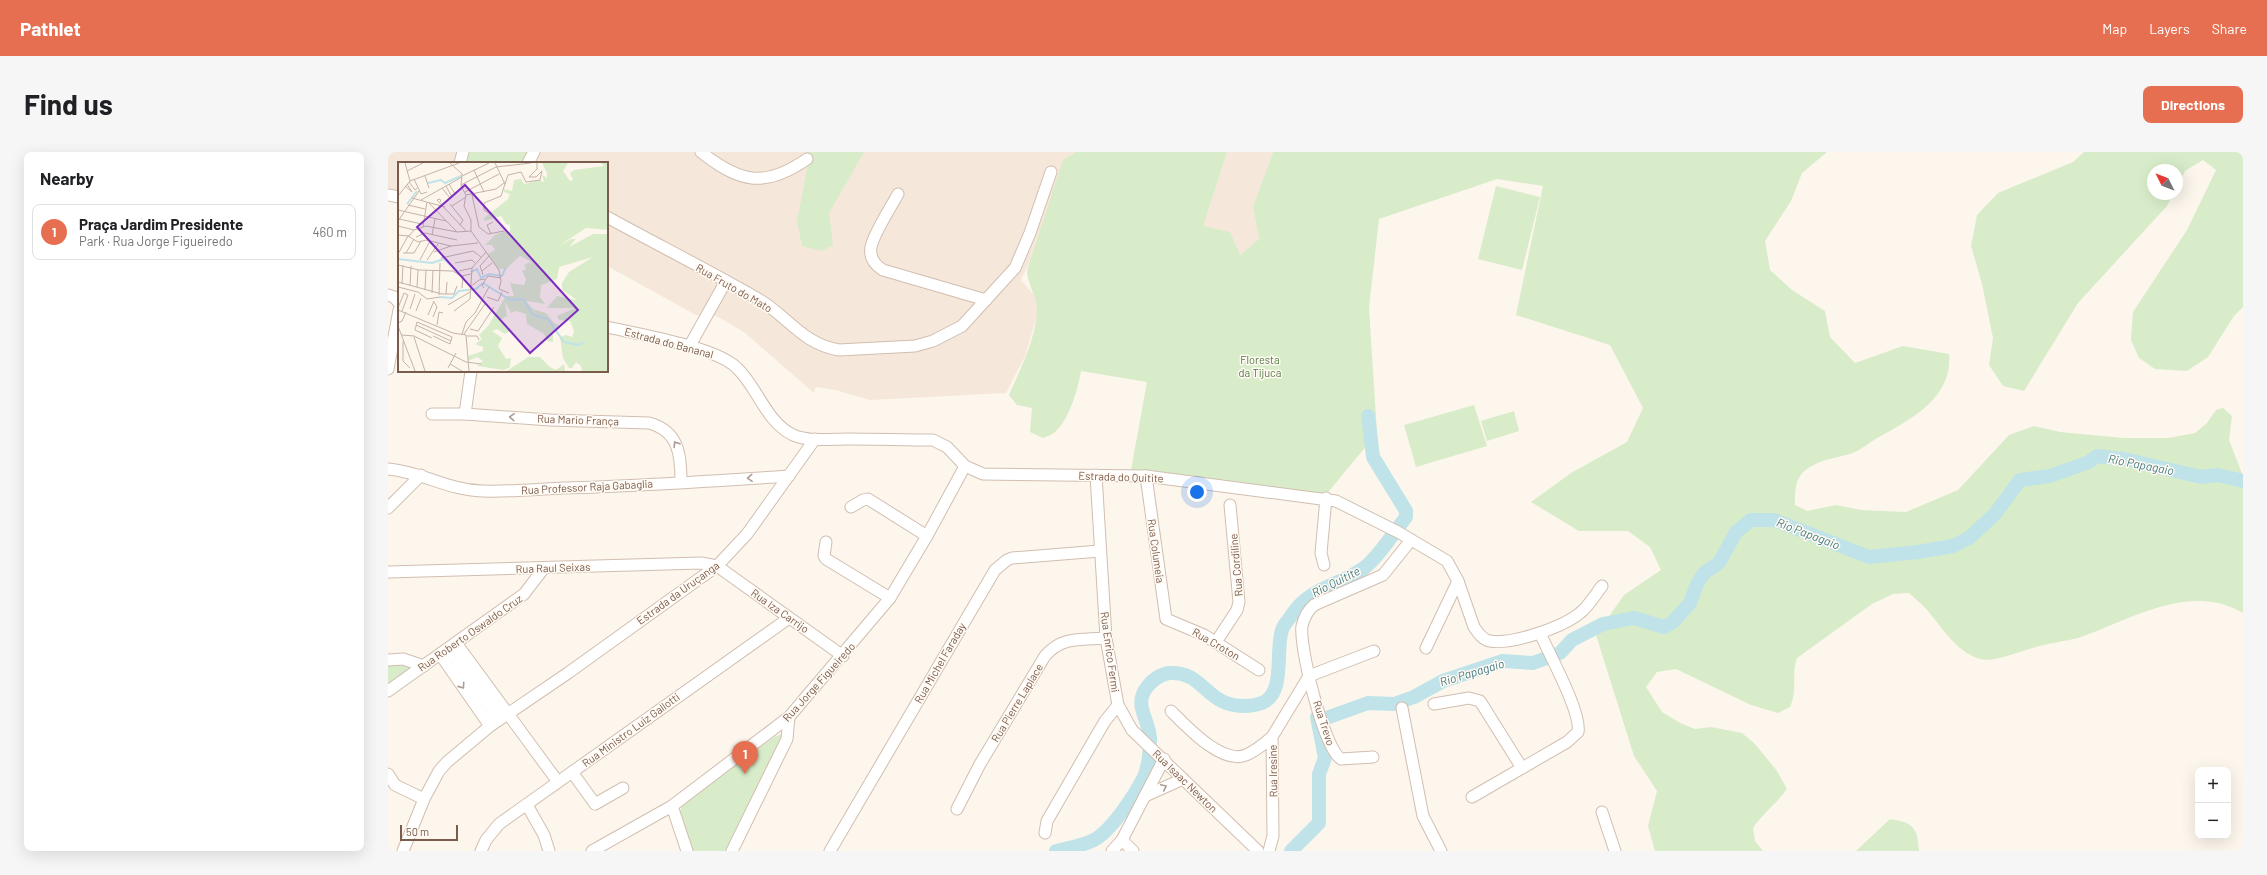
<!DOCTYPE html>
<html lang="en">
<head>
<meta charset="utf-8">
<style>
	:root { --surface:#fff; --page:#f6f6f6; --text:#202124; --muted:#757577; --line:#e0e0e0; --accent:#e76f51 }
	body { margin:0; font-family:Barlow,sans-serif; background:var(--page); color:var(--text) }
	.controls { position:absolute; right:12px; bottom:12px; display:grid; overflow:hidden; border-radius:8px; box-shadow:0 4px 16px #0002 }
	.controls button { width:36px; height:36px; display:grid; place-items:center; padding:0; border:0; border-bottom:1px solid var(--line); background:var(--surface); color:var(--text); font:20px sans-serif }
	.compass { position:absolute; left:1759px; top:12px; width:36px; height:36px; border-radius:50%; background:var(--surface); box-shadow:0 4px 16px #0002; rotate:312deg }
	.scale { position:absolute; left:12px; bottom:10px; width:58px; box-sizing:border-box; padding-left:4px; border:2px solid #7a5c4d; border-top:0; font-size:11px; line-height:14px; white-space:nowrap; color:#7a5c4d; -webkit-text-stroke:3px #fffaf3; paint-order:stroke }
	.you { position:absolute; left:809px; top:340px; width:14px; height:14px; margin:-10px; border:3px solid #fff; border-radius:50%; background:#1a73e8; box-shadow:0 0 0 6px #1a73e833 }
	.badge { display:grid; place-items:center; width:26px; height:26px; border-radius:50%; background:var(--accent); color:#fff; font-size:13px; font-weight:700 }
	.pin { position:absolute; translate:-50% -33px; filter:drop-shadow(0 1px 2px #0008) }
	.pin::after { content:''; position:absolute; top:21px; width:14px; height:12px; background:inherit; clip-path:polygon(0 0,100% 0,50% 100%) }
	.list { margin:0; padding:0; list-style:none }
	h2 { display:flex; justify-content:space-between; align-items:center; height:52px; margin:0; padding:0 16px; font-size:17px }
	h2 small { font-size:13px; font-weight:400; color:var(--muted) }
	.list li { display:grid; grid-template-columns:26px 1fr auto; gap:12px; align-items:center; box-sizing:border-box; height:56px; margin:0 8px 8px; padding:0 8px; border:1px solid var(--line); border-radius:8px }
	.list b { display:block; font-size:15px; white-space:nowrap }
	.list p { margin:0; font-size:13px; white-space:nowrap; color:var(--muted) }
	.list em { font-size:13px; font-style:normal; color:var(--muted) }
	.map { position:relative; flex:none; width:1855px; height:699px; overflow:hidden; border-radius:8px }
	header { display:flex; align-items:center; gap:24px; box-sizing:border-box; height:56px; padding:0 20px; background:var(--accent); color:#fff }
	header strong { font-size:19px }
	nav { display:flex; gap:22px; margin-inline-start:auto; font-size:14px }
	.intro { display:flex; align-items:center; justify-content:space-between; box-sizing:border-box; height:96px; padding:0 24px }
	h1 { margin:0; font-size:28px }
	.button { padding:10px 18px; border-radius:8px; background:var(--accent); color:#fff; font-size:14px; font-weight:700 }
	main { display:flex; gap:24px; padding:0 24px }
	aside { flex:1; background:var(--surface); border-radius:8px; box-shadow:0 4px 16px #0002 }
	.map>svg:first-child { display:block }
	.residential { fill:#f5e8da }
	.green { fill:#d8ecc9 }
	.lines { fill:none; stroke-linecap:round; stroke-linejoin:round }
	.river { stroke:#bfe3e8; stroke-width:14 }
	.minor-casing { stroke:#d1beb0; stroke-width:13 }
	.minor { stroke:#fff; stroke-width:11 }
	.oneway { stroke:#af9d94 }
	.labels { text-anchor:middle; stroke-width:3; stroke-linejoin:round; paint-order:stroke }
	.street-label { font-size:11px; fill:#7a5c4d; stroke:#fffaf3 }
	.park-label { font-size:11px; fill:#537a41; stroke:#fffaf3 }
	.water-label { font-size:12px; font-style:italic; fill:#437c86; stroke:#fffaf3 }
	.inset-river { fill:none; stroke:#bfe3e8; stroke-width:2 }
	.inset-road { fill:none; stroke:#c5b3a7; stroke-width:1 }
	.view { fill:#7b2cbf; fill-opacity:0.15; stroke:#7b2cbf; stroke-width:2 }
	.inset-edge { fill:none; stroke:#7a5c4d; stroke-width:2 }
</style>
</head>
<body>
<header>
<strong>Pathlet</strong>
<nav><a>Map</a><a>Layers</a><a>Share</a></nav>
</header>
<div class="intro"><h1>Find us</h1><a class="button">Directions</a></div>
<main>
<aside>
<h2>Nearby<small></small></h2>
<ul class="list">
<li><span class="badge">1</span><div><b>Praça Jardim Presidente</b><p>Park · Rua Jorge Figueiredo</p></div><em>460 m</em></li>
</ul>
</aside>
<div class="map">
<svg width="1855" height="699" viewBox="0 0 1855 699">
	<rect width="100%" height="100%" fill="#fdf6ec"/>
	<g class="residential">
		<path d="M 0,0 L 692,0 L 633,128 L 653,151 L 637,204 L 618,241 L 482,248 L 447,238 L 428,235 L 426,241 L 356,180 L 328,164 L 308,163 L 219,114 L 219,11 L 11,11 L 11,38 L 0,37 Z"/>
		<path d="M 839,0 L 885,0 L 865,55 L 871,87 L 852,104 L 814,75 Z"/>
	</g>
	<g class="green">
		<path d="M 81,0 L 141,0 L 135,11 L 78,11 Z"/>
		<path d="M 420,0 L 476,0 L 441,61 L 445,93 L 434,99 L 414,94 L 409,69 L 421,6 Z"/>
		<path d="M 688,0 L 839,0 L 815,74 L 842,80 L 852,103 L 871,87 L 865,55 L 885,0 L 1439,0 L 1414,21 L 1403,49 L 1377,89 L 1382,118 L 1404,138 L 1437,159 L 1442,185 L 1467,211 L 1515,194 L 1561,202 C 1565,246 1523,267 1491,285 C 1482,290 1472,299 1462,302 C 1447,306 1431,308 1419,317 C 1406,326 1407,340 1407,353 L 1419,359 L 1448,353 L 1473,358 L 1518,360 L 1570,338 L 1621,283 L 1646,274 L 1672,280 L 1736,286 L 1780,286 L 1807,281 L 1819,271 L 1828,258 L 1835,256 L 1844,264 L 1841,288 L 1855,324 L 1855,461 C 1802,429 1740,469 1690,486 C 1675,490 1659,491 1645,496 C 1633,499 1604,511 1592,507 C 1568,500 1554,475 1539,458 C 1534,452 1527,447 1521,441 L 1505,442 L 1484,452 L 1409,506 C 1403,523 1410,537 1402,555 L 1390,561 L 1363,553 L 1288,517 L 1269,520 L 1258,535 L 1274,560 L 1292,571 L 1307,577 L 1323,575 L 1354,581 L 1367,592 L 1389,619 L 1399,637 C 1389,651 1375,661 1365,676 L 1367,689 L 1375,699 L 1267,699 L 1260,674 L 1269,639 L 1246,604 L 1208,483 L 1236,443 L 1273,418 L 1262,395 L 1240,379 L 1191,379 L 1143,350 L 1183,321 L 1239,290 L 1255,256 L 1222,193 L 1128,163 L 1155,34 L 1109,27 L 991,67 L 981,156 L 989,281 L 937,344 L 786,323 L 764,318 L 743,318 L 759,230 L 693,219 C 690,237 681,268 667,280 C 664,283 659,284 655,286 L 642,280 L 644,256 L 629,253 L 621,243 C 632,218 649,184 649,157 C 649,144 639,132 639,118 L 675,8 Z"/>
		<path d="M 1696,0 L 1855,0 L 1855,155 L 1846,164 L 1820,205 L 1799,219 L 1767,217 L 1751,206 L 1743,188 L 1745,160 L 1799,78 L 1828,18 L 1815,8 L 1797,19 L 1789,34 L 1789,18 L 1765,18 L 1765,42 L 1785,42 L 1779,54 L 1690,151 L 1636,239 L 1615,234 L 1601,213 L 1605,186 L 1594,132 L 1583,94 L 1589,63 L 1610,41 L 1685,10 Z"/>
		<path d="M 1108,34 L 1152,45 L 1134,118 L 1090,107 Z"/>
		<path d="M 1086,253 L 1099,294 L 1028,315 L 1016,273 Z"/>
		<path d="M 1126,259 L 1131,279 L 1099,289 L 1093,269 Z"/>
		<path d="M 16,510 L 22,514 L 20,520 L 0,535 L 0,511 Z"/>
		<path d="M 394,582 L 397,588 L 342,699 L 305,699 C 302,691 289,663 293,656 C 300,642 371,596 388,584 Z"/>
		<path d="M 1502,667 C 1526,671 1529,675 1531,699 L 1468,699 Z"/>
	</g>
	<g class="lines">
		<g class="river">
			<path d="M 930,569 L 980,551 L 1006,552 L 1026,545 L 1055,529 L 1115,509 L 1145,511 L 1172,501 L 1184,488 L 1215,472 L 1246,466 L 1276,475 L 1285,470 L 1302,451 L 1309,432 L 1316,421 L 1331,411 L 1348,380 L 1363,368 L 1386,368 L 1481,405 L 1530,400 L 1565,394 L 1581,386 L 1607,362 L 1632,328 L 1662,324 L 1701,310 L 1709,304 L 1736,307 L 1813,325 L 1830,323 L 1855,329"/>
			<path d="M 668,699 C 681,696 694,694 706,688 C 723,679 747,643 756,625 C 761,613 762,599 762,586 C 761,567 745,553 759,535 C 764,528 773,522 781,521 C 810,519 816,543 838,551 C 849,555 863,555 874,551 C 898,541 887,498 894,478 C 896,472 902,466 906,460 C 922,436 953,433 976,416 C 990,406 1007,379 1018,365 L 1018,359 L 985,305 L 980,264"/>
			<path d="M 903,699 L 931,671 L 931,622 L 937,606 L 929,565"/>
		</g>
		<g class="minor-casing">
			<g id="minor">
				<path d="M 313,0 C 351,30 376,37 419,7"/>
				<path d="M 72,11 L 75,0"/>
				<path d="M 140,11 L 146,0"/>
				<path d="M 510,42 C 503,55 486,81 483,95 C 481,106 487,113 495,118 L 598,148"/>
				<path d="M 0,43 L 11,45"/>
				<path d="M 219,65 C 270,93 322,119 372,148 C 401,166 415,192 451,198 L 527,194 L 545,189 L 574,174 L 627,116 L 642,81 L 663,20"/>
				<path d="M 0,143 L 6,145 L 11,151"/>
				<path d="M 219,175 C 250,182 328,195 349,216 C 370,236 378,270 405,283 C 421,290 443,287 460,287 C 488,287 517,288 545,288 L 559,295 L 577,314 L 595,322 L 758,324 L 948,349 L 1010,380 L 1059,409 L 1070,429 L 1086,475 C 1090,481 1095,488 1102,489 C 1124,493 1175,475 1192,461 C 1201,454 1207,443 1214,434"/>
				<path d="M 301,195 L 338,129"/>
				<path d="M 0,217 L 11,158"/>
				<path d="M 44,262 L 77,262 L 162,268 L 261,271 C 291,279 293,303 293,330"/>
				<path d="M 77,262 L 83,219"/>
				<path d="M 0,317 C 34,320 60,338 94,339 C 121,340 149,337 176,336 C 251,334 326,329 401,324"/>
				<path d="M 758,324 L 778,467 L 816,483 L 871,518"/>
				<path d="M 463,355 L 475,348 L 480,347 L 539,384"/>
				<path d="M 0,356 L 33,323"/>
				<path d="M 438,390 L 436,404 L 438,407 L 502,446"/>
				<path d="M 936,413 L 933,401 L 938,346"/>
				<path d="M 0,420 L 313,411 L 329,414 L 455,504"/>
				<path d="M 828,490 L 849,458 L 851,450 L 842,353"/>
				<path d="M 68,491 L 170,630"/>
				<path d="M 61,496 L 111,568"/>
				<path d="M 1038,496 L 1070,429"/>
				<path d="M 52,502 L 102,574"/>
				<path d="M 0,508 L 15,507 L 36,514"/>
				<path d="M 921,524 L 986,499"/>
				<path d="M 0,539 L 136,442 L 156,416"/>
				<path d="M 1046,552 L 1081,546 L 1092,549 L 1134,616"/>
				<path d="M 730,553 L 744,578 L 870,699"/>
				<path d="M 1014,556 L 1035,664 L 1053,699"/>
				<path d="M 783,559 C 799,575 834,613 858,603 C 868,599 876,592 884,585"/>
				<path d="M 985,605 L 953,607 C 936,597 911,495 914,474 C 916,466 920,458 926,453 L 995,423 L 1023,388"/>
				<path d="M 184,620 L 207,652 L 235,636"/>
				<path d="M 0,622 L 7,633 L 36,647"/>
				<path d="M 757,644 L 795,627"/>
				<path d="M 1084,645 L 1179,590 L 1190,580 C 1194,561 1161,502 1152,481"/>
				<path d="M 139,653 L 156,683 L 161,699"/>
				<path d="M 284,654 L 299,699"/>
				<path d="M 569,657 L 592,612 L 657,504 C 674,484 693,488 718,486"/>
				<path d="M 1214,660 L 1227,699"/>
				<path d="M 657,681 L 659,669 L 717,569 L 730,553 L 718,486 L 708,323"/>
				<path d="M 734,688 L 745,699"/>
				<path d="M 15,699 L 36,647 L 51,619 L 59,610 L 102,574 L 180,521 L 329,414 L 359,382 L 427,287"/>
				<path d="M 93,699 L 98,688 L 111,672 L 401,466"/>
				<path d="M 204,699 L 284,654 L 401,565 L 502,446 L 539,384 L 577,314"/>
				<path d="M 344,699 L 399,587 L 401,565"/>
				<path d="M 442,699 L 607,418 L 619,408 L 624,406 L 712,399"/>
				<path d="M 724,699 L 734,688 L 776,607"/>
				<path d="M 881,699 L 885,684 L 884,585 L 921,524"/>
			</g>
		</g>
		<use href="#minor" class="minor"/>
	</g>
	<defs><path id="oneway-chevron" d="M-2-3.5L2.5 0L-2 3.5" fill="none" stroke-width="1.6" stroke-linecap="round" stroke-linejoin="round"/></defs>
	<g class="oneway">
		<use href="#oneway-chevron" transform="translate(124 265) rotate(-176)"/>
		<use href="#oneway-chevron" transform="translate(288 292) rotate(-122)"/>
		<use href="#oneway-chevron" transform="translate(362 326) rotate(177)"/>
		<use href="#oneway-chevron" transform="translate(74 534) rotate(55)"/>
		<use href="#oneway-chevron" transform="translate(776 635) rotate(-25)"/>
	</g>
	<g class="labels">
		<g class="street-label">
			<text transform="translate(346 136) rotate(30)" y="4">Rua Fruto do Mato</text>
			<text transform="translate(281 191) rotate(15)" y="4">Estrada do Bananal</text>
			<text transform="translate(190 268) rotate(2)" y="4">Rua Mario França</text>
			<text transform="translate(733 325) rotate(2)" y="4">Estrada do Quitite</text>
			<text transform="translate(199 335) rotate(-3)" y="4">Rua Professor Raja Gabaglia</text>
			<text transform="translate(768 399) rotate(82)" y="4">Rua Columeia</text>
			<text transform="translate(848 413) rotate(-95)" y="4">Rua Cordiline</text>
			<text transform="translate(165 416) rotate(-2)" y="4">Rua Raul Seixas</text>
			<text transform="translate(290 441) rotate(-36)" y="4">Estrada da Uruçanga</text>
			<text transform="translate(392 459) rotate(35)" y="4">Rua Iza Carrijo</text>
			<text transform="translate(82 481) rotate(-35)" y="4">Rua Roberto Oswaldo Cruz</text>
			<text transform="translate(828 492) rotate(30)" y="4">Rua Croton</text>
			<text transform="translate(722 500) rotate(82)" y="4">Rua Enrico Fermi</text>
			<text transform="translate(552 511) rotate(-60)" y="4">Rua Michel Faraday</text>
			<text transform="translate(431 530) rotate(-48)" y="4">Rua Jorge Figueiredo</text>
			<text transform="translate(629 551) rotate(-59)" y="4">Rua Pierre Laplace</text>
			<text transform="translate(936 571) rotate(72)" y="4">Rua Trevo</text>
			<text transform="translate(243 578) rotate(-36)" y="4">Rua Ministro Luiz Gallotti</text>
			<text transform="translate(885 619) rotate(-91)" y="4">Rua Iresine</text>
			<text transform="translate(797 629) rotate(44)" y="4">Rua Isaac Newton</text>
		</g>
		<g class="park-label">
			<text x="872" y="212">Floresta<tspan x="872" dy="13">da Tijuca</tspan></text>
		</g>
		<g class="water-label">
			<text transform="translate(1753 313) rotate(11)" y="4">Rio Papagaio</text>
			<text transform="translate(1420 382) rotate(21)" y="4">Rio Papagaio</text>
			<text transform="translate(948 430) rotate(-27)" y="4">Rio Quitite</text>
			<text transform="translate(1084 521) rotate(-17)" y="4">Rio Papagaio</text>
		</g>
	</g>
	<g transform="translate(10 10)">
		<rect width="210" height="210" fill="#fdf6ec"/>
		<path d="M 144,1 L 170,1 L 165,9 L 172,19 L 175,18 L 172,11 L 176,8 L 206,4 L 203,1 L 210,1 L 210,68 L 188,66 L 159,85 L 173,77 L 178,77 L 171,85 L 195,72 L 210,72 L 210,209 L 184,209 L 183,204 L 178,200 L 174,206 L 171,206 L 165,196 L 162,175 L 168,173 L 174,175 L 176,169 L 172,159 L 161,158 L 159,154 L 177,146 L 149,146 L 159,134 L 179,138 L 164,128 L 164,121 L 171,110 L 195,95 L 161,105 L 159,117 L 143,123 L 142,135 L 147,142 L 128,139 L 135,147 L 148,151 L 156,161 L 161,163 L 155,172 L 155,180 L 149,179 L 146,172 L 129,162 L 128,152 L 118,149 L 113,151 L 107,140 L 109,154 L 103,158 L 114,168 L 107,172 L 99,167 L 94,169 L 104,176 L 100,184 L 108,197 L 113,196 L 112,205 L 106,208 L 79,204 L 85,199 L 79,195 L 70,199 L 70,194 L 85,189 L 85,185 L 77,182 L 84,177 L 81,173 L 90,164 L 108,134 L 116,134 L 112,121 L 126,123 L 128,117 L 124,109 L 128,107 L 126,103 L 132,100 L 135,103 L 132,99 L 122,94 L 108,107 L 100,107 L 90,92 L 97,88 L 94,83 L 87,83 L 97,73 L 107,69 L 112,70 L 112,63 L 108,62 L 103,54 L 87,59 L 85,57 L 110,37 L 112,32 L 106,30 L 106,27 L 114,29 L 116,18 L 123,17 L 126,22 L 141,18 L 146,20 L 144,13 L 149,16 L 149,11 ZM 130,195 L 142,195 L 152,205 L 158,208 L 166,202 L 167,209 L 109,209 Z" fill="#d8ecc9"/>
		<path class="inset-river" d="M 30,21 L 43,18 L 47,21 L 63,14M 9,42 L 19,29M 0,97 L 34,101 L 46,97 L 60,110M 73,110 L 79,107 L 83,116 L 91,112 L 104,114 L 108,105M 85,121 L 112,138 L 125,137 L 135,153 L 150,157 L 166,180 L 180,183 L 185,181M 42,135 L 54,136 L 61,129 L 78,127 L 85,121"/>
		<path class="inset-road" d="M 7,1 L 12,19M 52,1 L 64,12 L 63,24 L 68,33 L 66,44 L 73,58 L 73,69M 97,1 L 107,22M 76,8 L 86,30M 9,9 L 25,1M 27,14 L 31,26M 64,14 L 91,1M 16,17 L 23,32 L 29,30M 11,20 L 17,28 L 19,26M 63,23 L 98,5 L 133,1M 7,24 L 14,30 L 9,22M 48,24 L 54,35M 44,26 L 52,36 L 57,32 L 51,22M 67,30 L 101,12M 68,33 L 98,27 L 106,21M 74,33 L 81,65 L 90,72 L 106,69M 0,34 L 12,19 L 61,1M 14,36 L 47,45M 23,38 L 64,15M 43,40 L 42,37 L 39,38 L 69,70M 31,41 L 59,70M 52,42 L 65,58 L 62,63M 10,43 L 27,47M 54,44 L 68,35M 0,48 L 48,59M 92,52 L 86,48 L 86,41 L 103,34 L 110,13 L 123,10 L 128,20 L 142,18 L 144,9 L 138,15 L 131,15 L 139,7 L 139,1M 1,57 L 24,62M 0,59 L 21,29M 0,64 L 16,68M 25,65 L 29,40M 73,69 L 101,108 L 103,119 L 101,127 L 111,131M 93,72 L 89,63 L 95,60M 0,73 L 11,74 L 16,68 L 28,64 L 59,70 L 73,69M 34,73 L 37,57M 10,74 L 20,80 L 28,78 L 53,84 L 80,81M 18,75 L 27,71 L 59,78M 36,90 L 53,84M 5,91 L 16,91 L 23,79M 8,91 L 16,77M 0,92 L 10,74M 43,96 L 75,89 L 83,95M 22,98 L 32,79M 29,98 L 40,82M 57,101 L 74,98 L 77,101M 0,103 L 21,108 L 55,109 L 63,114 L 73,112M 61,109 L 74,106 L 88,90M 84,109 L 94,101M 85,113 L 82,104 L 91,94M 0,120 L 44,132 L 56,132 L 59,124M 4,122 L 5,103M 12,124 L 13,104M 0,125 L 20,130 L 29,137 L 42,135M 19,125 L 20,108M 72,125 L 81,118 L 87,117M 64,126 L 65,114M 86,126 L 84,123 L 90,114 L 103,116M 27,128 L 28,108M 34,131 L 35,108M 48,132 L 49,120M 41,133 L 42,101M 89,135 L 100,139 L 104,130M 50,143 L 72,130M 0,146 L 6,131 L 10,133 L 4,149M 12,147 L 17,132M 0,148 L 55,171 L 68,173 L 71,209M 18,149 L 23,136M 56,149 L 72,137 L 74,106M 30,153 L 36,139M 35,155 L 39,145 L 36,140M 0,161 L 4,159 L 8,150M 18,163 L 53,179M 39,163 L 41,150 L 45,151M 0,164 L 17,209M 72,167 L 80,169 L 96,145M 64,172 L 68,160 L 77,151 L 91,125M 66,172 L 87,142M 4,173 L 16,174 L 68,200 L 83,202M 69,174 L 79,174 L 81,178M 16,175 L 27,209M 34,176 L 17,168 L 19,160 L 54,175 L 52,182 L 35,174M 5,179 L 5,199 L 12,206M 52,202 L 64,209M 50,206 L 58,191"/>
		<path class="view" d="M 67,23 L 180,148 L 132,191 L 19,65 Z"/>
		<rect width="210" height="210" class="inset-edge"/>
	</g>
</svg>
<div class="controls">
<button>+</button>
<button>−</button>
</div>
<svg class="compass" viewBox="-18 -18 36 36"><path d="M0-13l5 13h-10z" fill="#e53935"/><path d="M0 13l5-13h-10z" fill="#757577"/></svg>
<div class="scale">50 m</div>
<div class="you"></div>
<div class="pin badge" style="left:357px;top:622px">1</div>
</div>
</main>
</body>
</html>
